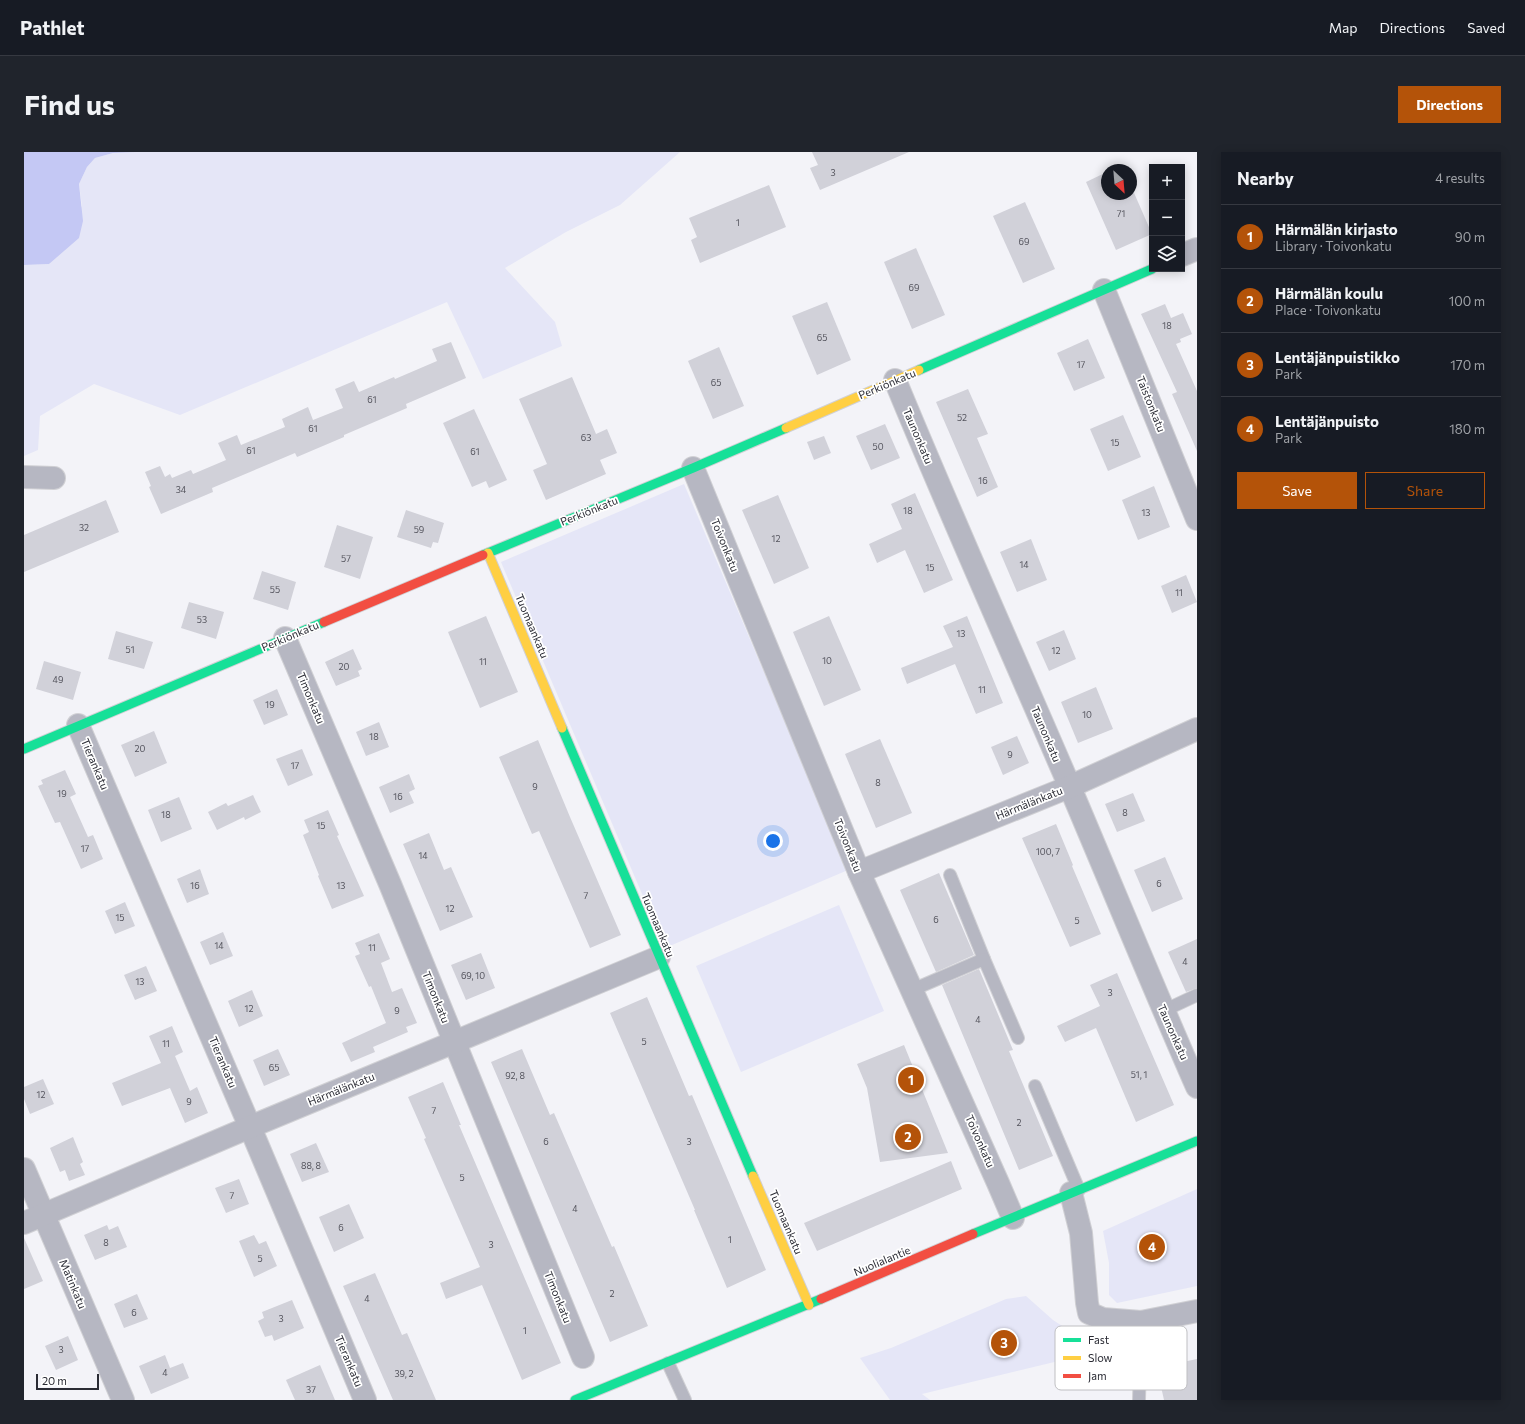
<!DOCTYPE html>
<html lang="en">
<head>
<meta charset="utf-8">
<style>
	:root { --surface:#171b24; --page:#20242c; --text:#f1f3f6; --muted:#9ea1a6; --line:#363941; --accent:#b45309 }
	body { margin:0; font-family:Commissioner,sans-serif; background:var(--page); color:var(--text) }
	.controls { position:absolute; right:12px; top:12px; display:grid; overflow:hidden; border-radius:0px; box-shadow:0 2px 10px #0003 }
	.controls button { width:36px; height:36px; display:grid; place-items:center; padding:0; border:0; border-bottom:1px solid var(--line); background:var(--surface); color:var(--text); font:20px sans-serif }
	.compass { position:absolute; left:1077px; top:12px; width:36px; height:36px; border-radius:50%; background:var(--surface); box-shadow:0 2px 10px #0003; rotate:154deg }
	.scale { position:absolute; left:12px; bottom:10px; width:63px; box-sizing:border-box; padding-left:4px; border:2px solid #2a2b34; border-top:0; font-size:11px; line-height:14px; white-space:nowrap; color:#2a2b34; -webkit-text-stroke:3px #fff; paint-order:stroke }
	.you { position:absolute; left:749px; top:689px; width:14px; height:14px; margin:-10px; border:3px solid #fff; border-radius:50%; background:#1a73e8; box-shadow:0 0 0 6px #1a73e833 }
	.badge { display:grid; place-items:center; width:26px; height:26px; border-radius:50%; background:var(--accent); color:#fff; font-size:13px; font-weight:700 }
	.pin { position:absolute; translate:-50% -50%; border:2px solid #fff; box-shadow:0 1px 4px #0006 }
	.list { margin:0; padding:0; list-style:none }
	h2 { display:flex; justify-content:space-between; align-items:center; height:52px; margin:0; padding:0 16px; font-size:17px }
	h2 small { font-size:13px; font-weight:400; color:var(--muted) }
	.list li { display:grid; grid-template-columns:26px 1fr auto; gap:12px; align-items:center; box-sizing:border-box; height:64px; padding:0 16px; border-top:1px solid var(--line) }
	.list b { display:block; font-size:15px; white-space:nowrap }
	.list p { margin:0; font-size:13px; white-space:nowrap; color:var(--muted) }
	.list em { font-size:13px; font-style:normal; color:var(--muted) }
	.actions { display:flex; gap:8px; padding:12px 16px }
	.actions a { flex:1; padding:9px 0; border:1px solid var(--accent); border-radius:0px; text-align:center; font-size:14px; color:var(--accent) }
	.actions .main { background:var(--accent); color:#fff }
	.icon { flex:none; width:22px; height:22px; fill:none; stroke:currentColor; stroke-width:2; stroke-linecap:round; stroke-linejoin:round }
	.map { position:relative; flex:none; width:1173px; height:1248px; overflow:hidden; border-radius:0px }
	header { display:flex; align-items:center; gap:24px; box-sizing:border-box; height:56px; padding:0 20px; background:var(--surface); border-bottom:1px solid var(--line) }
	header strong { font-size:19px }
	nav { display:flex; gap:22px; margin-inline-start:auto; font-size:14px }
	.intro { display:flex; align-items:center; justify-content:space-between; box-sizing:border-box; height:96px; padding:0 24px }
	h1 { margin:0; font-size:28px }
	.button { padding:10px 18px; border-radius:0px; background:var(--accent); color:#fff; font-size:14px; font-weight:700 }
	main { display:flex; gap:24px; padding:0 24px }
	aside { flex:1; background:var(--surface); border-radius:0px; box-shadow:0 2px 10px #0003 }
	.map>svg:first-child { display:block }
	.green { fill:#e5e6f7 }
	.water { fill:#c4c8f4 }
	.building { fill:#d1d1d9 }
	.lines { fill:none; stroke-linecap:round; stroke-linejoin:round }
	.lane-casing { stroke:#d0d0d4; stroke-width:14 }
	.street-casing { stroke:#d0d0d4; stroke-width:24 }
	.fast-casing { stroke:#d0d0d4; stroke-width:11 }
	.slow-casing { stroke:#d0d0d4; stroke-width:11 }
	.jam-casing { stroke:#d0d0d4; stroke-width:11 }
	.lane { stroke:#b6b7c2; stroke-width:12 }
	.street { stroke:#b6b7c2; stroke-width:22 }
	.fast { stroke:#16e098; stroke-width:9 }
	.slow { stroke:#ffcf43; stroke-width:9 }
	.jam { stroke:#f24e42; stroke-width:9 }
	.labels { text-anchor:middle; stroke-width:3.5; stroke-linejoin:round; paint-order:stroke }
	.number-label { font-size:9px; fill:#54545d }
	.street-label { font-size:11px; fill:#2a2b34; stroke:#fff }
	.key { fill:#fff; stroke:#bfbfc2; stroke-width:1 }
	.key-label { font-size:11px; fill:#2a2b34 }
</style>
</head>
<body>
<header>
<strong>Pathlet</strong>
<nav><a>Map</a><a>Directions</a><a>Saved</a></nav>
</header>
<div class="intro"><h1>Find us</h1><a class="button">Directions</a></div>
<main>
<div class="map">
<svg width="1173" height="1248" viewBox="0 0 1173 1248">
	<rect width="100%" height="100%" fill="#f3f3f8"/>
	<g class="green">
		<path d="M 112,0 L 656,0 L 596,53 L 542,80 L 481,116 L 531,170 L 538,194 L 459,227 L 423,150 L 156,263 L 70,232 L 16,264 L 14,298 L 0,304 L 0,113 L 25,112 L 58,54 L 55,32 L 63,15 L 71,6 L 89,1 Z"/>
		<path d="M 660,332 L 824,718 L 641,796 L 477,410 Z"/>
		<path d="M 815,753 L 860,859 L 717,920 L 672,814 Z"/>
		<path d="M 1173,1037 L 1173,1134 L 1093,1151 L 1085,1143 L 1085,1111 L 1079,1079 Z"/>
		<path d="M 1002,1144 L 1029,1168 L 1061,1189 L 1101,1193 L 898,1242 L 906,1248 L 866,1248 L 836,1206 L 867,1196 L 982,1147 Z"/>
	</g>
	<path class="water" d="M 0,0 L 112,0 L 89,1 L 71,6 L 63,15 L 55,32 L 59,69 L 55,86 L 25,112 L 0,113 Z"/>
	<g class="building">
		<path d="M 788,0 L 885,0 L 796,38 L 786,16 L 794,13 Z"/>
		<path d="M 1083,20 L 1083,42 L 1107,42 L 1107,34 L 1128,82 L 1092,98 L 1062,30 Z"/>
		<path d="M 745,33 L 762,75 L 676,111 L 667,88 L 673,85 L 665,66 Z"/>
		<path d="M 1001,50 L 1031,117 L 999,131 L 969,64 Z"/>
		<path d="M 892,96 L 921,163 L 888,177 L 860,110 Z"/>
		<path d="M 803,150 L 827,208 L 793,223 L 768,164 Z"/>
		<path d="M 1141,152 L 1147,166 L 1159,161 L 1168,182 L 1156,187 L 1157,190 L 1152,192 L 1173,239 L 1173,299 L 1148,242 L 1153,240 L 1117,162 Z"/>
		<path d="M 1064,187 L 1081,226 L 1050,239 L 1033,201 Z"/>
		<path d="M 427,190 L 442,226 L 382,252 L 383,256 L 320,283 L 320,285 L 273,305 L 271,301 L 188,336 L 189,340 L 137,362 L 125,335 L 127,334 L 121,320 L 136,314 L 141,325 L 146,322 L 148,326 L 167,318 L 169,322 L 202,308 L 194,291 L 213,283 L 217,293 L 261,275 L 258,267 L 284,255 L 289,268 L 319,256 L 311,237 L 330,229 L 335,240 L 370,225 L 371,227 L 413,209 L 408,197 Z"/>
		<path d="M 695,195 L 720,254 L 689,267 L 664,209 Z"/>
		<path d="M 548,225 L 572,282 L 583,277 L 593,301 L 576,308 L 582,322 L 522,348 L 509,318 L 523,312 L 495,247 Z"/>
		<path d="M 944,237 L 964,282 L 953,286 L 974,335 L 953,345 L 912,250 Z"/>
		<path d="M 450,257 L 483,328 L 465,336 L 462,329 L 448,335 L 419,271 Z"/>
		<path d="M 1099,263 L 1117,305 L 1084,319 L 1066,277 Z"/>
		<path d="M 861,272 L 876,306 L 847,318 L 832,284 Z"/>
		<path d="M 800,284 L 807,301 L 790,308 L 783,290 Z"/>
		<path d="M 1130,334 L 1146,375 L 1114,388 L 1098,348 Z"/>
		<path d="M 891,341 L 929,428 L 900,441 L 881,398 L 853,411 L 845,392 L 878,377 L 867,352 Z"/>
		<path d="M 754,343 L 785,416 L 750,432 L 718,358 Z"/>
		<path d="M 82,348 L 95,380 L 0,420 L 0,383 Z"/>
		<path d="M 382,358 L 420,371 L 414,391 L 409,390 L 407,396 L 373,385 Z"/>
		<path d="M 313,373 L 349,385 L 336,427 L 300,415 Z"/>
		<path d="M 1007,387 L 1023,428 L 993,440 L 976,400 Z"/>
		<path d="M 238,419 L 272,430 L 264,458 L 229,447 Z"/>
		<path d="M 1162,423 L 1173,450 L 1148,461 L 1137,434 Z"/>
		<path d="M 165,450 L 200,460 L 192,487 L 157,476 Z"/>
		<path d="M 462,464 L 494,540 L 456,556 L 424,480 Z"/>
		<path d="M 805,464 L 837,538 L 800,554 L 769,480 Z"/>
		<path d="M 943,464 L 979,551 L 952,562 L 931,512 L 883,532 L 877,516 L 929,495 L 919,474 Z"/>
		<path d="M 1040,478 L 1052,507 L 1025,519 L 1012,490 Z"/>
		<path d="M 92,479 L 129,490 L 120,517 L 84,507 Z"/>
		<path d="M 329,497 L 338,517 L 334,519 L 336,524 L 312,534 L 301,510 Z"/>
		<path d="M 20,509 L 57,520 L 49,548 L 12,537 Z"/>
		<path d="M 1072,535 L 1089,577 L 1054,591 L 1037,550 Z"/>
		<path d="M 253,537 L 264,563 L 240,573 L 229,548 Z"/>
		<path d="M 355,570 L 365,595 L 342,604 L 332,580 Z"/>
		<path d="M 130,579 L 143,611 L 111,625 L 97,593 Z"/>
		<path d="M 993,584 L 1005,611 L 979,623 L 967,595 Z"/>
		<path d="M 856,587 L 888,661 L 852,676 L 821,602 Z"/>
		<path d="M 514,588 L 546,665 L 597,783 L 566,796 L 515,679 L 508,682 L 475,605 Z"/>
		<path d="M 278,597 L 289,623 L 264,634 L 252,607 Z"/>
		<path d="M 41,618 L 52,642 L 46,645 L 64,685 L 69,683 L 79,707 L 57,717 L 36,670 L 31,671 L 14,634 L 19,632 L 17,628 Z"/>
		<path d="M 385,622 L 391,637 L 385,640 L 390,651 L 366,661 L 355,635 Z"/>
		<path d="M 1109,641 L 1121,669 L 1093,680 L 1081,652 Z"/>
		<path d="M 229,643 L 237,660 L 221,668 L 220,665 L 193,678 L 184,660 L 202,651 L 204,654 Z"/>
		<path d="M 155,645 L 168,677 L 137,690 L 124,658 Z"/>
		<path d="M 304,658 L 315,683 L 313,684 L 340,744 L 308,757 L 294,724 L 295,723 L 279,683 L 285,680 L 280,668 Z"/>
		<path d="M 1032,672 L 1049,713 L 1048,714 L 1077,782 L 1046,795 L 998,686 Z"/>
		<path d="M 405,681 L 420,718 L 427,715 L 449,765 L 416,779 L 379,692 Z"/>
		<path d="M 1141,705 L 1159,747 L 1128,760 L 1110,718 Z"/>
		<path d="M 176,717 L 185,742 L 163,751 L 153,727 Z"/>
		<path d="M 915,721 L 950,803 L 912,820 L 876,738 Z"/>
		<path d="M 101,750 L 111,774 L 91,782 L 81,759 Z"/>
		<path d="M 199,780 L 209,804 L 186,813 L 176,790 Z"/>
		<path d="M 355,781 L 366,807 L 357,811 L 368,840 L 378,836 L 393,871 L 382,875 L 384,880 L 349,895 L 351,900 L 327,910 L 318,891 L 362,871 L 347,834 L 345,835 L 331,804 L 336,802 L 331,791 Z"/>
		<path d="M 1173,787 L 1173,836 L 1162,840 L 1144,800 Z"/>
		<path d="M 457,801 L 471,836 L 442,848 L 427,813 Z"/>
		<path d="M 122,814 L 133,839 L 111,848 L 100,823 Z"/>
		<path d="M 955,817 L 989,898 L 985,899 L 1029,1004 L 995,1018 L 918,833 Z"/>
		<path d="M 1093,821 L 1150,953 L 1112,970 L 1072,876 L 1041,890 L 1033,874 L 1076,854 L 1066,833 Z"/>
		<path d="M 228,838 L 239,864 L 215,875 L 204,849 Z"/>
		<path d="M 623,845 L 665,944 L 668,943 L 742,1118 L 703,1136 L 670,1058 L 671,1058 L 586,861 Z"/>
		<path d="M 148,874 L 159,900 L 151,904 L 166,939 L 173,935 L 184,961 L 161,971 L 146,936 L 98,954 L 88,931 L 137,911 L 125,884 Z"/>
		<path d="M 880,893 L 924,1001 L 856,1010 L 843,936 L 833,912 Z"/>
		<path d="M 254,897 L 266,923 L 240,934 L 229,908 Z"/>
		<path d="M 498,897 L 526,963 L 530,961 L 588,1095 L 590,1094 L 624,1174 L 586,1190 L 467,910 Z"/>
		<path d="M 19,927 L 30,952 L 6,962 L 0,947 L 0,935 Z"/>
		<path d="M 419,930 L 437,973 L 435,973 L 537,1211 L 498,1228 L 458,1133 L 422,1147 L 416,1131 L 456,1115 L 400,987 L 402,986 L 384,945 Z"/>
		<path d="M 49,985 L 59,1010 L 56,1012 L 61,1023 L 45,1029 L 41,1018 L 36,1020 L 26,996 Z"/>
		<path d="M 292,991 L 305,1020 L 278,1030 L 266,1002 Z"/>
		<path d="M 927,1009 L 938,1037 L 793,1099 L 780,1071 Z"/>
		<path d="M 215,1027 L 225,1052 L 202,1061 L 191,1036 Z"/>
		<path d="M 325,1052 L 340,1086 L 310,1100 L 295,1065 Z"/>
		<path d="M 83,1073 L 85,1078 L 94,1074 L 103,1095 L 71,1108 L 60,1083 Z"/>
		<path d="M 230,1083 L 235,1092 L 242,1089 L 253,1114 L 230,1125 L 215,1089 Z"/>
		<path d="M 0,1086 L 19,1129 L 0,1137 Z"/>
		<path d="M 351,1121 L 378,1183 L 383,1181 L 412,1248 L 369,1248 L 319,1134 Z"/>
		<path d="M 113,1142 L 124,1167 L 100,1176 L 90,1152 Z"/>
		<path d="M 268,1148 L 280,1176 L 250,1189 L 248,1183 L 241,1185 L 234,1169 L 240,1166 L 238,1160 Z"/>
		<path d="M 44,1184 L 54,1208 L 32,1218 L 21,1194 Z"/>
		<path d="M 141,1203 L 146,1216 L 159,1211 L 165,1226 L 127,1242 L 115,1214 Z"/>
		<path d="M 1173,1207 L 1173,1248 L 1140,1248 L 1136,1230 L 1152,1226 L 1149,1212 Z"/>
		<path d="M 296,1213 L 311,1248 L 271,1248 L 262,1228 Z"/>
	</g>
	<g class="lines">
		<g class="lane-casing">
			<g id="lane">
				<path d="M 926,723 L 960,807"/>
				<path d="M 888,838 L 960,807 L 994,886"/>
				<path d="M 1139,859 L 1173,843"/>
				<path d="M 1011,934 L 1055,1038"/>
				<path d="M 644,1211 L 661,1248"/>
				<path d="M 1115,1248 L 1117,1170"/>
			</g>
		</g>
		<g class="street-casing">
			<g id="street">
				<path d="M 1158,103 L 1173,97"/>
				<path d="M 1080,138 L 1173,367"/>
				<path d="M 871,228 C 927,364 987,498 1045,633 C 1088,734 1129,835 1173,935"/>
				<path d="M 669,316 L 835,720 L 974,1031 L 989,1066"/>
				<path d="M 0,325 L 30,326"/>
				<path d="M 261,486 L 366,732 L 559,1205"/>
				<path d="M 54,573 L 226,975 L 341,1248"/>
				<path d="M 835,720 L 1045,635 L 1173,577"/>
				<path d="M 0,1017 L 99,1248"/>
				<path d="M 1047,1041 L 1057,1081 L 1063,1151 L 1065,1161 L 1079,1167 L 1117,1170 L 1173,1159"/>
				<path d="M 0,1071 L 226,975 L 635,805"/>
			</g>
		</g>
		<g class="fast-casing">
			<g id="fast">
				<path d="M 895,218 L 1128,117"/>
				<path d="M 459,403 L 669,316 L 762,276"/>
				<path d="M 538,576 L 729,1024"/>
				<path d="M 0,597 L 300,470"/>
				<path d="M 949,1082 L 1173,989"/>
				<path d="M 551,1248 L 797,1147"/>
			</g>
		</g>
		<g class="slow-casing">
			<g id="slow">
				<path d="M 762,276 L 895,218"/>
				<path d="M 464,401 L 538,576"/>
				<path d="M 729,1024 L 785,1153"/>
			</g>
		</g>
		<g class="jam-casing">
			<g id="jam">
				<path d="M 300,470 L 459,403"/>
				<path d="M 797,1147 L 949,1082"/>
			</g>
		</g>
		<use href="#lane" class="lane"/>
		<use href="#street" class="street"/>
		<use href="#fast" class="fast"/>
		<use href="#slow" class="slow"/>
		<use href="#jam" class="jam"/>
	</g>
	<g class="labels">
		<g class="number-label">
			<text x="809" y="24">3</text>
			<text x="1097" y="65">71</text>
			<text x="714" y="74">1</text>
			<text x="1000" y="93">69</text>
			<text x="890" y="139">69</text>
			<text x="1143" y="177">18</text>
			<text x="798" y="189">65</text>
			<text x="1057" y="216">17</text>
			<text x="692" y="234">65</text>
			<text x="348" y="251">61</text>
			<text x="938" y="269">52</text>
			<text x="289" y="280">61</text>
			<text x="562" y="289">63</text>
			<text x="1091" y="294">15</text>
			<text x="854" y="298">50</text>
			<text x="227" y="302">61</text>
			<text x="451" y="303">61</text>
			<text x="959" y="332">16</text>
			<text x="157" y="341">34</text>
			<text x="884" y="362">18</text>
			<text x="1122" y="364">13</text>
			<text x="60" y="379">32</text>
			<text x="395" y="381">59</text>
			<text x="752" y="390">12</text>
			<text x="322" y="410">57</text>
			<text x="1000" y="416">14</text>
			<text x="906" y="419">15</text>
			<text x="251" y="441">55</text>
			<text x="1155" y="444">11</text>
			<text x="178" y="471">53</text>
			<text x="937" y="485">13</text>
			<text x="106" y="501">51</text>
			<text x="1032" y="502">12</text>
			<text x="803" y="512">10</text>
			<text x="459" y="513">11</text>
			<text x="320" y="518">20</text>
			<text x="34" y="531">49</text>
			<text x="958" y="541">11</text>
			<text x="246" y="556">19</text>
			<text x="1063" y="566">10</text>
			<text x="350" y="588">18</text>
			<text x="116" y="600">20</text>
			<text x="986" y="606">9</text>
			<text x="271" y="617">17</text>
			<text x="854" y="634">8</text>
			<text x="511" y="638">9</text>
			<text x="38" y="645">19</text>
			<text x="374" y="648">16</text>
			<text x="1101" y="664">8</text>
			<text x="142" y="666">18</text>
			<text x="297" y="677">15</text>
			<text x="61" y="700">17</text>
			<text x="1024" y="703">100, 7</text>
			<text x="399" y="707">14</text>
			<text x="1135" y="735">6</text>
			<text x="171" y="737">16</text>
			<text x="317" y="737">13</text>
			<text x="562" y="747">7</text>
			<text x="426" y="760">12</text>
			<text x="96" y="769">15</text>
			<text x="912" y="771">6</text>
			<text x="1053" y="772">5</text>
			<text x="195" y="797">14</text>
			<text x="348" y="799">11</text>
			<text x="1161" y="813">4</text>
			<text x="449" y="827">69, 10</text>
			<text x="116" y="833">13</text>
			<text x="1086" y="844">3</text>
			<text x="225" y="860">12</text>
			<text x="373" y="862">9</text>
			<text x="954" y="871">4</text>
			<text x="620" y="893">5</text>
			<text x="142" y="895">11</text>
			<text x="250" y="919">65</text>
			<text x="1115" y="926">51, 1</text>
			<text x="491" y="927">92, 8</text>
			<text x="17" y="946">12</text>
			<text x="165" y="953">9</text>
			<text x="410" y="962">7</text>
			<text x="995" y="974">2</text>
			<text x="522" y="993">6</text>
			<text x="665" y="993">3</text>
			<text x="287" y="1017">88, 8</text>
			<text x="438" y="1029">5</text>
			<text x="208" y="1047">7</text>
			<text x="551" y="1060">4</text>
			<text x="317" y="1079">6</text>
			<text x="706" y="1091">1</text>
			<text x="82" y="1094">8</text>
			<text x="467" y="1096">3</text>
			<text x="236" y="1110">5</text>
			<text x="588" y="1145">2</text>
			<text x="343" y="1150">4</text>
			<text x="110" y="1164">6</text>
			<text x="257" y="1170">3</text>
			<text x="501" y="1182">1</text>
			<text x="37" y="1201">3</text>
			<text x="141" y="1224">4</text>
			<text x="380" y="1225">39, 2</text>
			<text x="287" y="1241">37</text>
		</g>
		<g class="street-label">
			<text transform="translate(863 232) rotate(-23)" y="4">Perkiönkatu</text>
			<text transform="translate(1127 252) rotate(68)" y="4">Taistonkatu</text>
			<text transform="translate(894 284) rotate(67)" y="4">Taunonkatu</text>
			<text transform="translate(565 359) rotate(-22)" y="4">Perkiönkatu</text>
			<text transform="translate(701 393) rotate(68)" y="4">Toivonkatu</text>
			<text transform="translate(508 474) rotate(67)" y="4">Tuomaankatu</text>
			<text transform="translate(266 484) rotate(-23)" y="4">Perkiönkatu</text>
			<text transform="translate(287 546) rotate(67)" y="4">Timonkatu</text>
			<text transform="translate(1022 582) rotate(67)" y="4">Taunonkatu</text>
			<text transform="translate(71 612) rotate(67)" y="4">Tierankatu</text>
			<text transform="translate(1005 651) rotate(-22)" y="4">Härmälänkatu</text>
			<text transform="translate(824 693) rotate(68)" y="4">Toivonkatu</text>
			<text transform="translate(634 773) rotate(67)" y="4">Tuomaankatu</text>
			<text transform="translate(412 845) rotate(68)" y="4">Timonkatu</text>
			<text transform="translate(1149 880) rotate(66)" y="4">Taunonkatu</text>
			<text transform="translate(199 910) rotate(67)" y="4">Tierankatu</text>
			<text transform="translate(317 937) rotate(-22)" y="4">Härmälänkatu</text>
			<text transform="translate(956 989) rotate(66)" y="4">Toivonkatu</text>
			<text transform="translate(762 1070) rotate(67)" y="4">Tuomaankatu</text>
			<text transform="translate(858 1109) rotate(-23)" y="4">Nuolialantie</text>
			<text transform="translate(49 1132) rotate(67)" y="4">Matinkatu</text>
			<text transform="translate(534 1145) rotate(68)" y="4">Timonkatu</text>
			<text transform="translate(325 1209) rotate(67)" y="4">Tierankatu</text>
		</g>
	</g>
	<rect x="1031" y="1174" width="132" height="64" rx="6" class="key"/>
	<rect x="1039" y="1186" width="18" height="4" fill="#16e098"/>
	<rect x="1039" y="1204" width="18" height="4" fill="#ffcf43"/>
	<rect x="1039" y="1222" width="18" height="4" fill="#f24e42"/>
	<g class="key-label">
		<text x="1064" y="1192">Fast</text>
		<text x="1064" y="1210">Slow</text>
		<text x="1064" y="1228">Jam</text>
	</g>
</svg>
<div class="controls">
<button>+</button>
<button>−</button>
<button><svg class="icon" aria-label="layers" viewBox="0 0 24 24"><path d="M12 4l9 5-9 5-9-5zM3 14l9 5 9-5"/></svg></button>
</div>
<svg class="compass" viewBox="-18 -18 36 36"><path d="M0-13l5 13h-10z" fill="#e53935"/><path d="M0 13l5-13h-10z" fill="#9ea1a6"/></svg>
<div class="scale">20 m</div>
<div class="you"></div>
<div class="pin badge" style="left:887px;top:928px">1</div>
<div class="pin badge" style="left:884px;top:985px">2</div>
<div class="pin badge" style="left:980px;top:1191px">3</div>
<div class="pin badge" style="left:1128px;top:1095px">4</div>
</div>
<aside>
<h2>Nearby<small>4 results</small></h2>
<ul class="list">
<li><span class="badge">1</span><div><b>Härmälän kirjasto</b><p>Library · Toivonkatu</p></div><em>90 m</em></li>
<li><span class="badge">2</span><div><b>Härmälän koulu</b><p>Place · Toivonkatu</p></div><em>100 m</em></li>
<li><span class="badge">3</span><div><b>Lentäjänpuistikko</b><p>Park</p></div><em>170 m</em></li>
<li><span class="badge">4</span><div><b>Lentäjänpuisto</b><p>Park</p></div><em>180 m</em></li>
</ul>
<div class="actions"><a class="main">Save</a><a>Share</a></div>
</aside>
</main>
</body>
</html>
